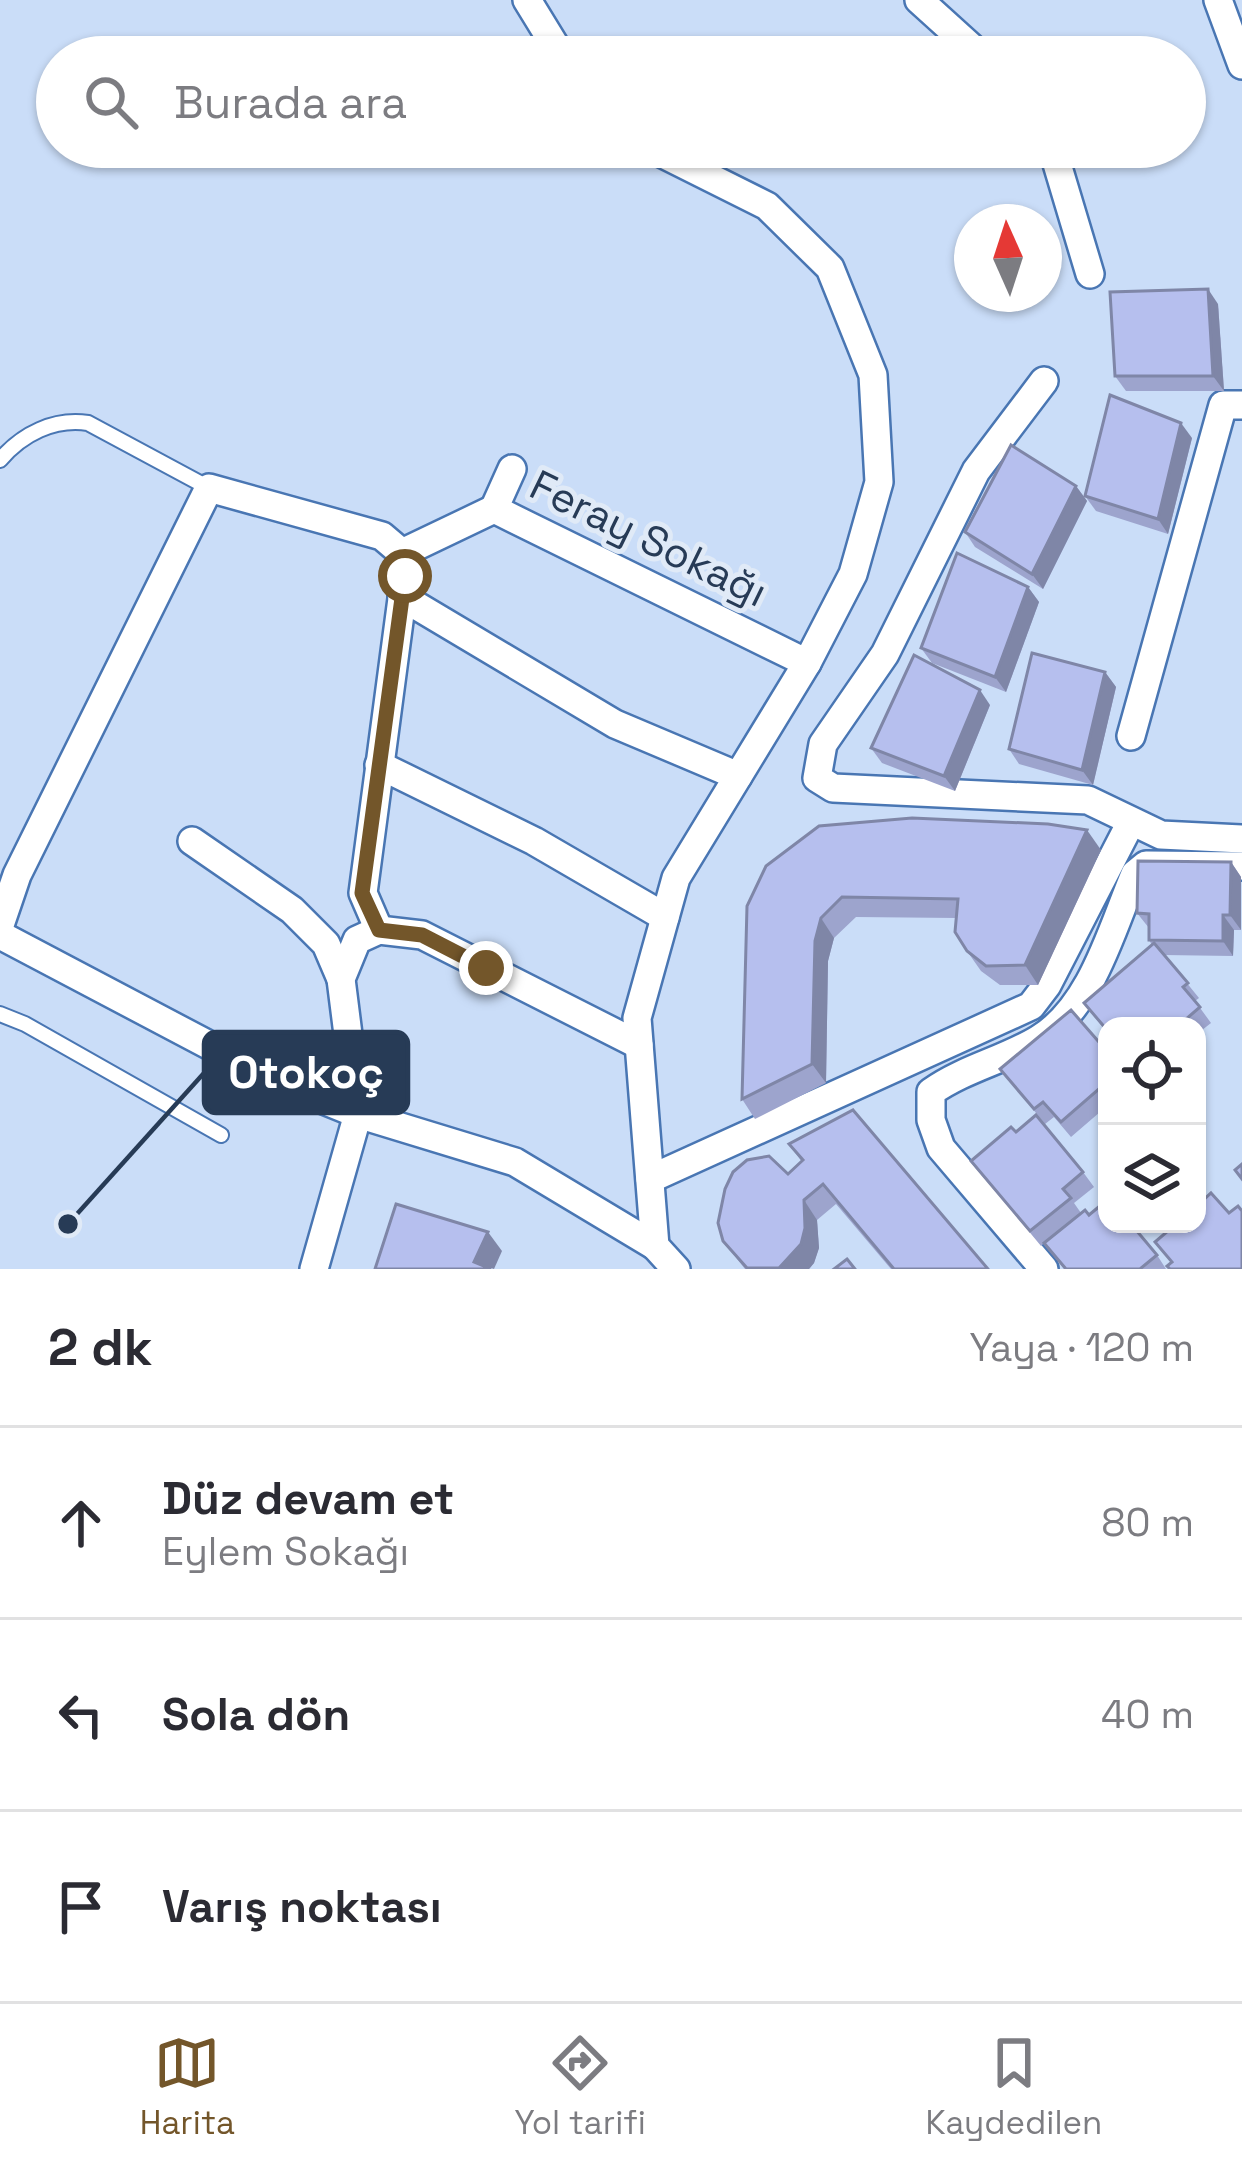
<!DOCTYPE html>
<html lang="tr">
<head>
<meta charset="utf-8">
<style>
	:root { --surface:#fff; --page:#f7f7f7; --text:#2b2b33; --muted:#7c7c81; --line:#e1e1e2; --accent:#73562a }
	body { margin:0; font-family:"Space Grotesk",sans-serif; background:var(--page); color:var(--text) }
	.controls { position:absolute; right:36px; bottom:36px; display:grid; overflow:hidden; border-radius:24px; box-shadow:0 3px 9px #0004 }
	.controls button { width:108px; height:108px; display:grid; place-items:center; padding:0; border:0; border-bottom:3px solid var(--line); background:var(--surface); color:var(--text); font:60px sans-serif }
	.compass { position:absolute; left:954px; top:204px; width:108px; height:108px; border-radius:50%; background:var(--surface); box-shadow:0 3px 9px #0004; rotate:357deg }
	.stop { position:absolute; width:36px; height:36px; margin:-27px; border:9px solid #73562a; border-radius:50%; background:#fff }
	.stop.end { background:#73562a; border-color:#fff; box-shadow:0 3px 12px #0008 }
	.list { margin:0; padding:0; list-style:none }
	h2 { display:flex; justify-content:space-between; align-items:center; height:156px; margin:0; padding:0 48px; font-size:51px }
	h2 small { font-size:39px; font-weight:400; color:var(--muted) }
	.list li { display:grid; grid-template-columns:78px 1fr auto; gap:36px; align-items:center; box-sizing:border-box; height:192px; padding:0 48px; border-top:3px solid var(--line) }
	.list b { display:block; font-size:45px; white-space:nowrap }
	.list p { margin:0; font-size:39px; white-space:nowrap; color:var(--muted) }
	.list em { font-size:39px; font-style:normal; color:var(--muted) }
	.icon { flex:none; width:66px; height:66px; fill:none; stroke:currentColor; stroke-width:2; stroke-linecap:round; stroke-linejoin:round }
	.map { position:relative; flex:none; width:1242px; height:1269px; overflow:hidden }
	.search { position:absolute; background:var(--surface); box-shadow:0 3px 9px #0004; left:36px; right:36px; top:36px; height:132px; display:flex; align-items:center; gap:30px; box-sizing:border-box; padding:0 42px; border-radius:66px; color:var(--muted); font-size:45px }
	.sheet { height:732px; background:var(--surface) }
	nav { display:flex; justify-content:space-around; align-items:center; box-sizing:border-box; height:168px; border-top:3px solid var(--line); background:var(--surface); font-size:33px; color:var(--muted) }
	nav a { display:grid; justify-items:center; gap:6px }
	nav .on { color:var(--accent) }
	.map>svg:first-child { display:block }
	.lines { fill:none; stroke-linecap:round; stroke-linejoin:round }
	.lane-casing { stroke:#4976b3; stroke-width:18 }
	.street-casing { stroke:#4976b3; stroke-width:32 }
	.lane { stroke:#fff; stroke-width:14 }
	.street { stroke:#fff; stroke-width:27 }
	.wall { fill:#9da4cd }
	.shaded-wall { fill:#7f86a7 }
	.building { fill:#b6bfee; stroke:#7f86a7; stroke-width:3 }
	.route { stroke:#73562a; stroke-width:15 }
	.labels { text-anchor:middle; stroke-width:10; stroke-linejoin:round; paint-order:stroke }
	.street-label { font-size:42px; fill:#273b56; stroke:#e0eaf7 }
	.leader { fill:none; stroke:#273b56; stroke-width:4.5 }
	.callout-dot { fill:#273b56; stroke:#e0eaf7; stroke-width:4.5 }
	.callout { fill:#273b56; stroke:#273b56; stroke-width:4.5 }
	.callout-label { font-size:45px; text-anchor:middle; font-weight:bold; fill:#fff }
</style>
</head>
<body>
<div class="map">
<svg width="1242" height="1269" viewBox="0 0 1242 1269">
	<rect width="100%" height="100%" fill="#caddf8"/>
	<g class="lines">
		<g class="lane-casing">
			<g id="lane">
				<path d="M 0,460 C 22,434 54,418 88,423 L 209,488"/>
				<path d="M 0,1014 L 25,1024 L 221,1135"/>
			</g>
		</g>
		<g class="street-casing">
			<g id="street">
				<path d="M 527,0 L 562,57"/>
				<path d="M 919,0 L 982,57"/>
				<path d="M 1218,0 L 1242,65"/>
				<path d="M 649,147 L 767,206 L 830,268 L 873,375 L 879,482 L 853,574 L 807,663 L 676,878 L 637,1018 L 655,1246 L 676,1269"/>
				<path d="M 1052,147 L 1090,274"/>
				<path d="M 1044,381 L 976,471 L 885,654 L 823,744 L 817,778 L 833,788 L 1088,800 L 1161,835 L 1242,839"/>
				<path d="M 512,469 L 494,509 L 807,663"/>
				<path d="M 402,553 L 494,509"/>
				<path d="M 402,597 L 615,724 L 738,776"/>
				<path d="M 1131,736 L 1223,405 L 1242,405"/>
				<path d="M 379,765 L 534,841 L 665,917"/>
				<path d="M 192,841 L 292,910 L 326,944 L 341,979"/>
				<path d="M 0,925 L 17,875 L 209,488 L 382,536 L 402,553 L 405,576 L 363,893 L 379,930"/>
				<path d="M 0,935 L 279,1082 L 358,1114 L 515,1162 L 655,1246"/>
				<path d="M 650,1179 L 1031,1006 L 1047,985 L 1130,824"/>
				<path d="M 314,1269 L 358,1114 L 341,979 L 357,940 L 379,930 L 422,935 L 639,1045"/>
				<path d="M 1044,1269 L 941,1148 L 931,1120 L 931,1092 C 965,1068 1005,1060 1039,1039 C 1092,1007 1112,928 1135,874 L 1146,865 L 1242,866"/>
			</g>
		</g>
		<use href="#lane" class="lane"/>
		<use href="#street" class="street"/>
	</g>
	<g class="wall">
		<path d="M 1218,304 L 1224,391 L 1126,391 L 1115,376 Z"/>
		<path d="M 1192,438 L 1168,534 L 1096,511 L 1085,496 Z"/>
		<path d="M 1076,486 L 1087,501 L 1043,589 L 975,547 L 965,532 Z"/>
		<path d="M 1028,587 L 1039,602 L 1006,692 L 932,663 L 921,648 Z"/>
		<path d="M 1105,672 L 1116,687 L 1093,785 L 1019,764 L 1009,749 Z"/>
		<path d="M 990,705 L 955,791 L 882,763 L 871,748 Z"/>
		<path d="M 1101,850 L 1038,985 L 1000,985 L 981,971 L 967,951 L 957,918 L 856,917 L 834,938 L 828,961 L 826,1083 L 755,1119 L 742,1099 L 747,906 Z"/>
		<path d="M 1231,862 L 1241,877 L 1241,930 L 1234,930 L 1233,956 L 1164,955 L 1199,998 L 1195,1001 L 1211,1023 L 1197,1034 L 1197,1026 L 1107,1026 L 1107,1033 L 1084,1003 L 1152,945 L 1149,940 L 1149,928 L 1137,913 Z"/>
		<path d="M 1071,1010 L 1107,1053 L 1107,1106 L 1071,1137 L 1054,1117 L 1045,1124 L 1000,1069 Z"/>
		<path d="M 1016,1132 L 1083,1172 L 1094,1187 L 1074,1203 L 1081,1213 L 1089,1215 L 1157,1255 L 1166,1269 L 1064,1269 L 1044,1243 L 1041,1246 L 971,1161 Z"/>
		<path d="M 789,1144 L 988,1269 L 891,1269 L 836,1204 L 817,1220 L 819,1248 L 814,1263 L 809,1269 L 745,1269 L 723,1241 L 802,1162 Z"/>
	</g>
	<g class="shaded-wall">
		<path d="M 1208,289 L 1218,304 L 1224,391 L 1213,376 Z"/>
		<path d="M 1181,423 L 1192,438 L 1168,534 L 1158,519 Z"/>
		<path d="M 1076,486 L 1087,501 L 1043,589 L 1032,574 Z"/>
		<path d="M 1028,587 L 1039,602 L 1006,692 L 995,677 Z"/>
		<path d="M 1105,672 L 1116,687 L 1093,785 L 1082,770 Z"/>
		<path d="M 980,690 L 990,705 L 955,791 L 944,776 Z"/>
		<path d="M 1087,830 L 1101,850 L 1038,985 L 1025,965 Z"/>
		<path d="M 1231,862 L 1241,877 L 1241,930 L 1230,915 Z"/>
		<path d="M 1223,915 L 1234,930 L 1233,956 L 1223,941 Z"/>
		<path d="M 821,918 L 834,938 L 828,961 L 826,1083 L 812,1064 L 815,941 Z"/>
		<path d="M 804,1200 L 817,1220 L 819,1248 L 814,1263 L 809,1269 L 780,1269 Z"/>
		<path d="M 488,1232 L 502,1251 L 494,1269 L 474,1262 Z"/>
	</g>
	<g class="building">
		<path d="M 1208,289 L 1213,376 L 1115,376 L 1110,292 Z"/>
		<path d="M 1110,395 L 1181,423 L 1158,519 L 1085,496 Z"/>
		<path d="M 1011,445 L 1076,486 L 1032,574 L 965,532 Z"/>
		<path d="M 957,553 L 1028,587 L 995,677 L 921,648 Z"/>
		<path d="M 1032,653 L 1105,672 L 1082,770 L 1009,749 Z"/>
		<path d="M 914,655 L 980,690 L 944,776 L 871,748 Z"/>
		<path d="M 912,818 L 1048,824 L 1087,830 L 1025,965 L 986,966 L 967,951 L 955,932 L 958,899 L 842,897 L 821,918 L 815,941 L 812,1064 L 742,1099 L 747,906 L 766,866 L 819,826 Z"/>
		<path d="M 1138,861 L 1231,862 L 1230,915 L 1223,915 L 1223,941 L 1149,940 L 1149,914 L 1137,913 Z"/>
		<path d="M 1154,943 L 1188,983 L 1183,987 L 1200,1007 L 1178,1026 L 1107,1026 L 1107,1030 L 1084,1003 Z"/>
		<path d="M 1071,1010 L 1105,1049 L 1100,1054 L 1107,1063 L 1107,1082 L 1061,1122 L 1043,1102 L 1034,1109 L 1000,1069 Z"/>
		<path d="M 853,1110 L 988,1269 L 894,1269 L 823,1184 L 804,1200 L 805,1228 L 801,1244 L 779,1268 L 747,1268 L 723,1241 L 718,1223 L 725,1189 L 733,1172 L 747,1160 L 769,1156 L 788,1174 L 803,1160 L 789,1144 Z"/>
		<path d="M 1036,1115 L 1083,1172 L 1063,1189 L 1071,1198 L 1030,1231 L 971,1161 L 1011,1127 L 1016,1132 Z"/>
		<path d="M 1242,1164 L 1242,1179 L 1235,1170 Z"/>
		<path d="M 1211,1193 L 1229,1213 L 1238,1206 L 1242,1211 L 1242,1269 L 1170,1269 L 1167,1266 L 1172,1262 L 1155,1242 L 1176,1224 L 1197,1224 L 1197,1206 Z"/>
		<path d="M 1107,1200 L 1107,1224 L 1131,1224 L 1157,1255 L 1140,1269 L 1066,1269 L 1044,1243 L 1085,1210 L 1089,1215 Z"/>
		<path d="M 396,1204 L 488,1232 L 474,1262 L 491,1269 L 375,1269 Z"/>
		<path d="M 847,1259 L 855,1269 L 834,1269 Z"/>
	</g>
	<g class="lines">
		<path class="route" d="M 405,576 L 362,893 L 379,930 L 422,935 L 486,968"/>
	</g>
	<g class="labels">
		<g class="street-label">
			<text transform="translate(649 538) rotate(26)" y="15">Feray Sokağı</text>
		</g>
	</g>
	<path class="leader" d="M68 1224L204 1073"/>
	<circle class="callout-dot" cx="68" cy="1224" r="12"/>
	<rect class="callout" x="204" y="1032" width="204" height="81" rx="12"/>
	<g class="callout-label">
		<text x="306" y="1088">Otokoç</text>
	</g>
</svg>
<div class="controls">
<button><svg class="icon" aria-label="locate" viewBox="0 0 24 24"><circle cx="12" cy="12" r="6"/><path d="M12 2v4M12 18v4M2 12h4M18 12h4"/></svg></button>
<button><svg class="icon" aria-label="layers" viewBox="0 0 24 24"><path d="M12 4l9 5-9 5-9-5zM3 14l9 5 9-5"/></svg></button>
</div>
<svg class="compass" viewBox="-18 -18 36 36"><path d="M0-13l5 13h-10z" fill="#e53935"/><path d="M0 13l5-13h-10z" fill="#7c7c81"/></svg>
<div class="stop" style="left:405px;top:576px"></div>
<div class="stop end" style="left:486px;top:968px"></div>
<div class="search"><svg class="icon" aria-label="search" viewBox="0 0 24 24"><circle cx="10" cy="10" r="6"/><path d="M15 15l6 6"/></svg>Burada ara</div>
</div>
<section class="sheet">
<h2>2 dk<small>Yaya · 120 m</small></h2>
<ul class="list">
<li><svg class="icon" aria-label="ahead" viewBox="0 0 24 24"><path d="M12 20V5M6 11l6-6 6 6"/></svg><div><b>Düz devam et</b><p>Eylem Sokağı</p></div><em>80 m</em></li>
<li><svg class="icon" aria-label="left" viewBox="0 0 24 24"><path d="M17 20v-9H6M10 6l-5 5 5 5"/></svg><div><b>Sola dön</b></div><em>40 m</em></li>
<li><svg class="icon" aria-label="arrive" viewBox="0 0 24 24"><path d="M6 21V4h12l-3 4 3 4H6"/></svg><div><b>Varış noktası</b></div></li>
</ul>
</section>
<nav>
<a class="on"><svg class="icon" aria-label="map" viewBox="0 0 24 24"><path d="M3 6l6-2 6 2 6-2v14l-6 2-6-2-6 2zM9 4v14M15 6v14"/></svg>Harita</a>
<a><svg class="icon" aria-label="directions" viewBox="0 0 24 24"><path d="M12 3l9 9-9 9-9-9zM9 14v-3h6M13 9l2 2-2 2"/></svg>Yol tarifi</a>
<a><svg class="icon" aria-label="saved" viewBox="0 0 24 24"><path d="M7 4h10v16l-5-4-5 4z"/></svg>Kaydedilen</a>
</nav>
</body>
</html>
